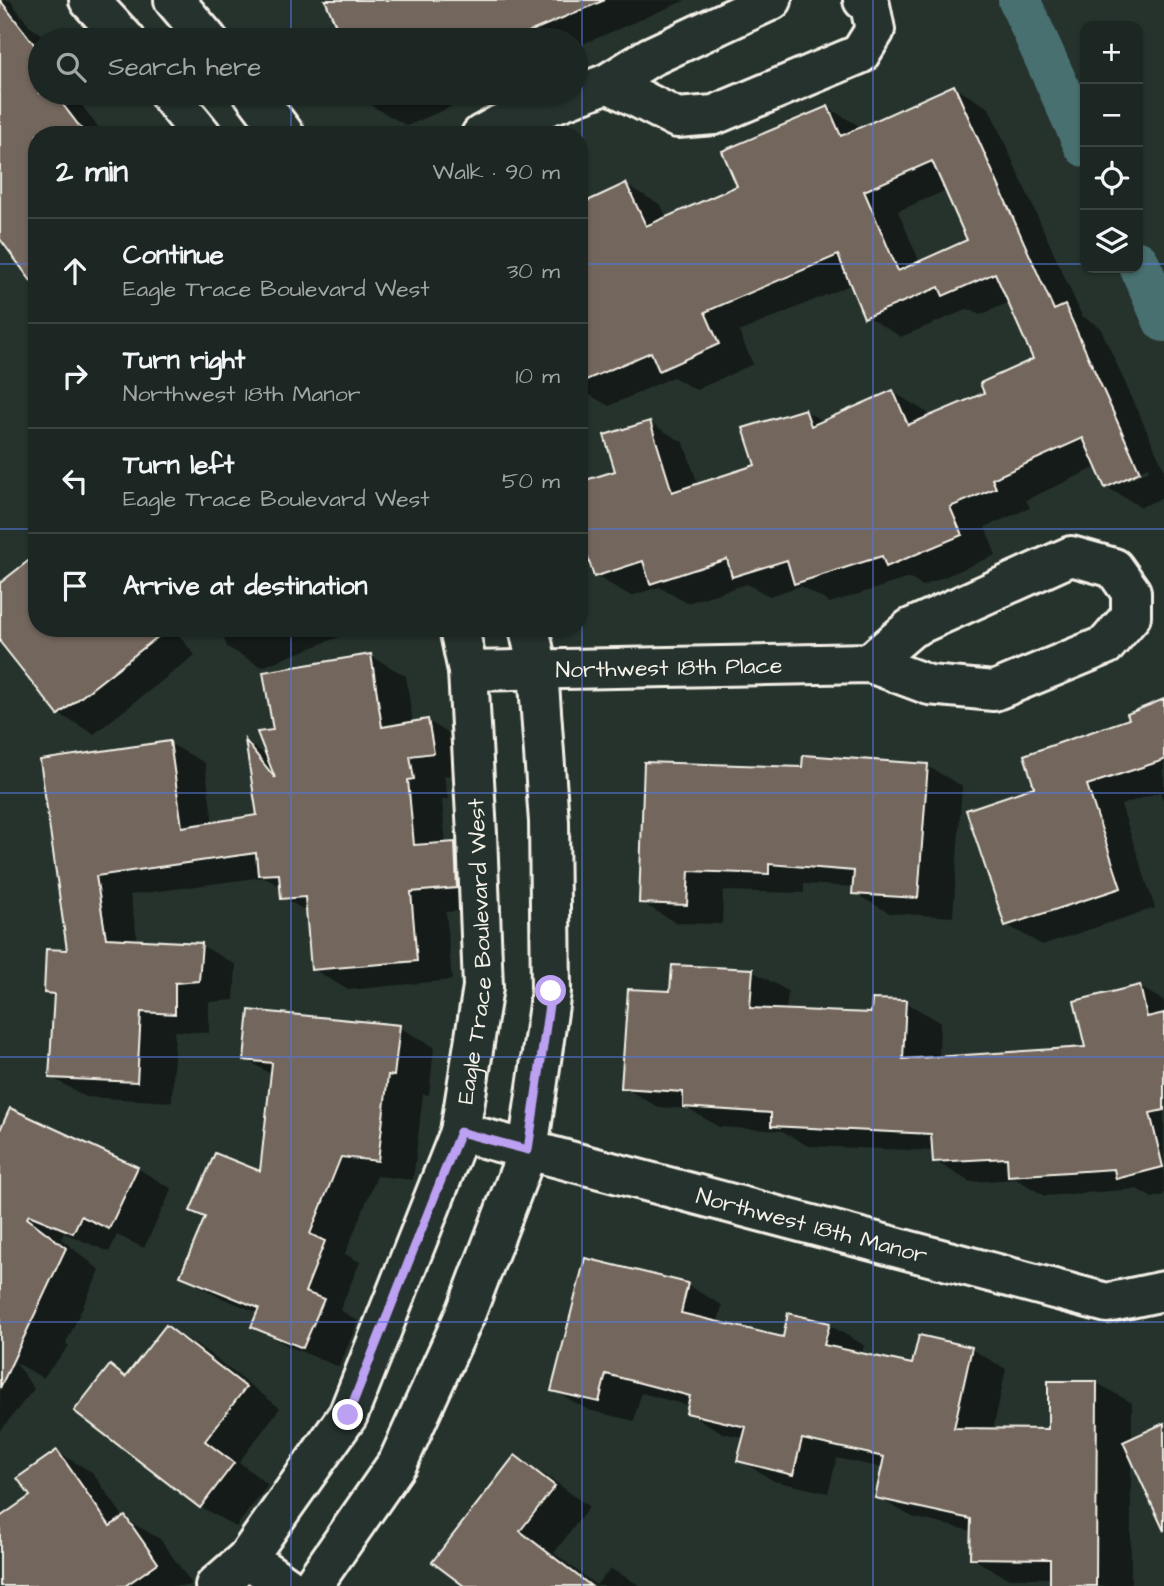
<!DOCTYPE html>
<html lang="en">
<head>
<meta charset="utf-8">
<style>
	:root { --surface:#1c2622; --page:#252e2a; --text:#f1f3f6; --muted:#a0a5a5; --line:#3a4340 }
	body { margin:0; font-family:"Architects Daughter",sans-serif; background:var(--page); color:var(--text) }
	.controls { position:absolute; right:21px; top:21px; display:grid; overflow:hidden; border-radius:14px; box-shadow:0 2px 5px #0004 }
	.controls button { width:63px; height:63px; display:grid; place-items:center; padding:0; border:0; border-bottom:2px solid var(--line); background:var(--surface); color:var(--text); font:35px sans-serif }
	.stop { position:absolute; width:21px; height:21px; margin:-16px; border:5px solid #bca0f2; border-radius:50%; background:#fff }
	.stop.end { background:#bca0f2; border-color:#fff; box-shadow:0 2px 7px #0008 }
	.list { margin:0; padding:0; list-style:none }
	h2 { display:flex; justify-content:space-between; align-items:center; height:91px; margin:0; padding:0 28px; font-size:30px }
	h2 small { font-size:23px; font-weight:400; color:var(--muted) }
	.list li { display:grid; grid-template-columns:46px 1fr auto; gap:21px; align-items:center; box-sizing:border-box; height:105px; padding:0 28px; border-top:2px solid var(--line) }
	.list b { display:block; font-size:26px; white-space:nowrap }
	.list p { margin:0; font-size:23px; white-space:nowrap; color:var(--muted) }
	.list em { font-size:23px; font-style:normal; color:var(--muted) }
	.icon { flex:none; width:38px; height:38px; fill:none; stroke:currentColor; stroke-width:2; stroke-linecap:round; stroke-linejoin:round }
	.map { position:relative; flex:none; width:1164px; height:1586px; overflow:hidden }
	.search { position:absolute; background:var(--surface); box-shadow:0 2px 5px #0004; left:28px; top:28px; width:560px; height:77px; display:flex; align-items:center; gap:18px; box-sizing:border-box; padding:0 24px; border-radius:38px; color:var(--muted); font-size:26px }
	.panel { position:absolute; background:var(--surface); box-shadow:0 2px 5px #0004; left:28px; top:126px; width:560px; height:511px; border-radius:28px }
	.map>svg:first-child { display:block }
	.shadow { fill:#0007; fill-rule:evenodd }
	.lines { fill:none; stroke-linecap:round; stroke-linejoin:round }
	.canal { stroke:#4a6f6f; stroke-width:42 }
	.building { fill:#72665d; stroke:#f4f1e8; stroke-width:2; fill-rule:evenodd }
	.minor-casing { stroke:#f4f1e8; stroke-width:44 }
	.minor { stroke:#26332d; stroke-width:38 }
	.route { stroke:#bca0f2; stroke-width:9 }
	.grid { fill:none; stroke:#5377dc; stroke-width:2; stroke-opacity:0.55 }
	.labels { text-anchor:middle; stroke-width:5; stroke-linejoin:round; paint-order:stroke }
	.street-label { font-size:23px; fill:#f4f1e8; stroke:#26332d }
</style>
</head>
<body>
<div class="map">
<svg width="1164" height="1586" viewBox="0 0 1164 1586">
	<rect width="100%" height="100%" fill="#26332d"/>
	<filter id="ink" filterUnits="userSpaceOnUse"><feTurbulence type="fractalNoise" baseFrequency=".0143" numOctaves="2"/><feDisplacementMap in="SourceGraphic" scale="14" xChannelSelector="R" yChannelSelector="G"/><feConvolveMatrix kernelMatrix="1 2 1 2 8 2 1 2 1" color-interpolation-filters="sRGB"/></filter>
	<g filter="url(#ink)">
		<g class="shadow">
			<path d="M 0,0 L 10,0 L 29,26 L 49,40 L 40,40 L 40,93 L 86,93 L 77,99 L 104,135 L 37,135 L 0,231 Z"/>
			<path d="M 326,0 L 686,0 L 576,47 L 576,40 L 344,40 Z"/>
			<path d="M 954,87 L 989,108 L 1082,316 L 1100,327 L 1164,469 L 1164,497 L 1141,507 L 1106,487 L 1097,467 L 1026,500 L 1030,508 L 985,527 L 996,555 L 923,586 L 909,578 L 830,603 L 801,586 L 769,596 L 747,584 L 687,603 L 659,587 L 631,596 L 596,576 L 618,472 L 649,422 L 684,443 L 698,485 L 757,466 L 805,411 L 825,422 L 893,392 L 928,413 L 930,418 L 987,394 L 1036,360 L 1010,302 L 980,315 L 968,309 L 901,337 L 866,316 L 852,284 L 739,332 L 753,364 L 696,390 L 673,377 L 609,406 L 579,389 L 579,206 L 626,185 L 661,205 L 667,219 L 739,186 L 828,108 L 863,128 ZM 947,190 L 969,241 L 920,263 L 898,211 ZM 1148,467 L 1149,470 L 1126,481 L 1126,477 Z"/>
			<path d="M 367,93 L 483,93 L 407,126 L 372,106 Z"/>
			<path d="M 0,585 L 37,628 L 173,628 L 195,655 L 94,734 L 59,714 L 0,639 Z"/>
			<path d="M 220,628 L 362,628 L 262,667 L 227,647 Z"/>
			<path d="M 371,656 L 406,676 L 413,724 L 428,721 L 463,742 L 468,772 L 444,776 L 448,799 L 442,800 L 446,845 L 455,844 L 490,864 L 492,908 L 446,912 L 452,980 L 348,990 L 313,969 L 308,912 L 283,898 L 282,887 L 263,877 L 130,895 L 138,942 L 201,945 L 236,965 L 234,1000 L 209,1002 L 209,1033 L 175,1031 L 172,1102 L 86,1097 L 51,1077 L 55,998 L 46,992 L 69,952 L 42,761 L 169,743 L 205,763 L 213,824 L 259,817 L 247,743 L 268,756 L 275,731 Z"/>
			<path d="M 1164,701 L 1164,802 L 1160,792 L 1121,805 L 1155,908 L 1042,945 L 1007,925 L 1037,788 L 1131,720 Z"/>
			<path d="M 927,766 L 962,786 L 953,917 L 889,913 L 854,893 L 855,887 L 804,884 L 804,893 L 723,891 L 722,924 L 676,923 L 641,902 L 804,769 Z"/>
			<path d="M 752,971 L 788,991 L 786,1011 L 873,1015 L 905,1002 L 940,1022 L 939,1058 L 1087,1049 L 1140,987 L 1164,1001 L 1164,1195 L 1152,1198 L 1137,1189 L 1045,1196 L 1016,1179 L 970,1182 L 935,1161 L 934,1151 L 808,1146 L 782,1131 L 719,1127 L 689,1109 L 658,1107 L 623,1087 L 671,993 Z"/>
			<path d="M 399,1027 L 434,1047 L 429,1095 L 423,1094 L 413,1180 L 377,1176 L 345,1254 L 360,1262 L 340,1310 L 358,1321 L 339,1367 L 288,1346 L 253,1326 L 259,1313 L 217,1296 L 182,1276 L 207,1218 L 192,1210 L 262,1174 L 272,1075 L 246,1059 Z"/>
			<path d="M 0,1134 L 137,1168 L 172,1189 L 144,1248 L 117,1235 L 109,1252 L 64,1233 L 61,1239 L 100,1270 L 66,1343 L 69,1346 L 43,1378 L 15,1362 L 34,1389 L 0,1431 Z"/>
			<path d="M 687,1285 L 722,1305 L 718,1323 L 784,1339 L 829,1325 L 864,1345 L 862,1355 L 914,1366 L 971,1349 L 1006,1369 L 993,1430 L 1049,1431 L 1097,1383 L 1132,1403 L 1132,1439 L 1164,1424 L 1164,1527 L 1131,1456 L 1131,1586 L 1052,1586 L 1052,1578 L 1007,1578 L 972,1558 L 972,1531 L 912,1517 L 877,1497 L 883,1468 L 837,1458 L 828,1493 L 774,1481 L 739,1460 L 745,1438 L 723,1433 L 688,1413 L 690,1406 L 641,1393 L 634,1421 L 588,1410 L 553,1390 Z"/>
			<path d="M 167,1327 L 202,1348 L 280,1408 L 239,1462 L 268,1485 L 236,1527 L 201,1507 L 110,1368 L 127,1378 Z"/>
			<path d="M 57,1452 L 92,1472 L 125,1519 L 160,1539 L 192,1584 L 188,1586 L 1,1586 L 0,1519 L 32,1496 Z"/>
			<path d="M 515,1458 L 550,1478 L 589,1507 L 554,1553 L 596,1585 L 611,1569 L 641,1586 L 466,1586 Z"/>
		</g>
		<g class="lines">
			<g class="canal">
				<path d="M 1019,0 L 1085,146"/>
				<path d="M 1138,262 L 1164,321"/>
			</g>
		</g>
		<g class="building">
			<path d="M 0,0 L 40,52 L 40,93 L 54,93 L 86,135 L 37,135 L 37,289 L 0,239 Z"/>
			<path d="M 325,0 L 605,0 L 510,40 L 342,40 Z"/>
			<path d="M 954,85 L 1054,310 L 1065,305 L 1140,472 L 1105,488 L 1083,438 L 992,479 L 996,488 L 950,507 L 962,535 L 886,567 L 882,556 L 794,584 L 787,560 L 732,577 L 727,559 L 650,584 L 643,561 L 594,577 L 579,529 L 579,482 L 615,471 L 604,435 L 650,421 L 672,492 L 755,465 L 743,428 L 805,409 L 811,426 L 893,390 L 908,425 L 984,393 L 980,383 L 1033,359 L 995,273 L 943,296 L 939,287 L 864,318 L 838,255 L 705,312 L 719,344 L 659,371 L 651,352 L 579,383 L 579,205 L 626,183 L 646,226 L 737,186 L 722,151 L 828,106 L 841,136 ZM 932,161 L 967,240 L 898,271 L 864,191 Z"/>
			<path d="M 37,554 L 37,628 L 169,628 L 58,715 L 0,642 L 0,583 Z"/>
			<path d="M 371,654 L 382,727 L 428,719 L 434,753 L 410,756 L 414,779 L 408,780 L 414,845 L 455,842 L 457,888 L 411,892 L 417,961 L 311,970 L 305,897 L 281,899 L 279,874 L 258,875 L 256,853 L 96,876 L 106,938 L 202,943 L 199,981 L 175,983 L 175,1014 L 141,1012 L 137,1082 L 49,1078 L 54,994 L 44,993 L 46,949 L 67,950 L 40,760 L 170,741 L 182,827 L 257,815 L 245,740 L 275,778 L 257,732 L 273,730 L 263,672 Z"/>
			<path d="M 1164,699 L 1164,760 L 1087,785 L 1121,888 L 1005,926 L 966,810 L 1034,787 L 1024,755 L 1129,719 L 1127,714 Z"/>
			<path d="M 803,755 L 928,764 L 918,898 L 852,894 L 854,871 L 769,864 L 769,874 L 689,871 L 687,905 L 639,903 L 644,762 L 802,767 Z"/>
			<path d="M 672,965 L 753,969 L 750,1008 L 871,1013 L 872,999 L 906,1000 L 903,1059 L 1085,1047 L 1074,1001 L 1140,985 L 1147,1017 L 1164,1013 L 1164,1110 L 1150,1113 L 1163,1167 L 1116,1179 L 1114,1169 L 1008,1176 L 1007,1158 L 933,1162 L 931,1134 L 771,1126 L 771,1113 L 683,1107 L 683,1092 L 621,1088 L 628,989 L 670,991 Z"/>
			<path d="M 249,1010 L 400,1025 L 394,1076 L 388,1075 L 378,1161 L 341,1157 L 310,1234 L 325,1241 L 305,1292 L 324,1299 L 303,1348 L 251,1327 L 259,1308 L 180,1276 L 205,1217 L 190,1211 L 215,1153 L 260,1171 L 272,1063 L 244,1060 Z"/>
			<path d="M 10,1108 L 138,1167 L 109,1229 L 81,1216 L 73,1233 L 29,1215 L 27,1218 L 66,1248 L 0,1388 L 0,1130 Z"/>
			<path d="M 585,1258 L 688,1283 L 681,1313 L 783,1337 L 788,1313 L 830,1323 L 824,1345 L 912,1364 L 919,1335 L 972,1347 L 954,1428 L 1048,1429 L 1048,1381 L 1097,1381 L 1096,1586 L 1050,1586 L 1050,1559 L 970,1558 L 971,1519 L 875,1498 L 884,1457 L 802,1439 L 793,1475 L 737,1461 L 746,1427 L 686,1413 L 690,1396 L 606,1374 L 599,1402 L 551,1391 Z"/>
			<path d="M 166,1325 L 246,1387 L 205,1441 L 234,1463 L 200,1508 L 74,1411 L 110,1365 L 125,1377 Z"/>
			<path d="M 1164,1423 L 1164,1531 L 1123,1442 Z"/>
			<path d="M 57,1450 L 110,1526 L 125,1516 L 158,1563 L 125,1586 L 0,1586 L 0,1517 L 30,1496 L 17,1478 Z"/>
			<path d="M 515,1455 L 555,1486 L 520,1531 L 591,1586 L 464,1586 L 432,1562 Z"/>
		</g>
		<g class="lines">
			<g class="minor-casing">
				<g id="minor">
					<path d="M 89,0 L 126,40"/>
					<path d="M 174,0 L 208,40"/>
					<path d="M 608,83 L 677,118 L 714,115 L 860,54 L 875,30 L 870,5 L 863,0"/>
					<path d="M 168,93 L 202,135"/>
					<path d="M 253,93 L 285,135"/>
					<path d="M 481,135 L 501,124 L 608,83 L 650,57 L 772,0"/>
					<path id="s1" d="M 468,671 L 870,663 L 929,685 L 994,691 L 1106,645 L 1131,616 L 1131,592 L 1114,568 L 1071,556 L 911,628 L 870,663"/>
					<path id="s2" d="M 460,1132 L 1107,1303 L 1164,1291"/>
					<path d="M 247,1558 L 287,1586"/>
					<path id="s3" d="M 215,1586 L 247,1558 L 348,1415 L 460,1132 L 483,987 L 477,834 L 468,671 L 459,628"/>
					<path d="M 312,1586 L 398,1462 L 467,1310 L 528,1150 L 551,991 L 549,822 L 538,670 L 529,628"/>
				</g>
			</g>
			<use href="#minor" class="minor"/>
		</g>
	</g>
	<g class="lines" filter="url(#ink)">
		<path class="route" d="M 348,1415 L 460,1132 L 528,1150 L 551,991"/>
	</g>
	<path class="grid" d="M 291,0 L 291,40M 582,0 L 582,1586M 873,0 L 873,1586M 291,93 L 291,135M 0,264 L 37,264M 579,264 L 1085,264M 1138,264 L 1164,264M 0,529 L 37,529M 579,529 L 1164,529M 291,628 L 291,1586M 0,793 L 1164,793M 0,1057 L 1164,1057M 0,1322 L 1164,1322"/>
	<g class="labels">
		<g class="street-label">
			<text dy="8" stroke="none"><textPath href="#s1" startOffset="201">Northwest 18th Place</textPath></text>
			<text dy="8" stroke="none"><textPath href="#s3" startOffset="704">Eagle Trace Boulevard West</textPath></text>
			<text dy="8" stroke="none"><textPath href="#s2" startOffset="364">Northwest 18th Manor</textPath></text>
		</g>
	</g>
</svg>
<div class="controls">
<button>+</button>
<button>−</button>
<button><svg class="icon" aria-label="locate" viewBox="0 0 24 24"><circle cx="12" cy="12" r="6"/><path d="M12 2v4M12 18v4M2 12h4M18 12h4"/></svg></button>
<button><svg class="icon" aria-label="layers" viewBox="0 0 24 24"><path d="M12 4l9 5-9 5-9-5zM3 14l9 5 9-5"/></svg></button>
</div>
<div class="stop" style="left:551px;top:991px"></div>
<div class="stop end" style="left:348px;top:1415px"></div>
<div class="search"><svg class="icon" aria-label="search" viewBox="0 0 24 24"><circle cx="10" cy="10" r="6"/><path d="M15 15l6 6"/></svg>Search here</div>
<section class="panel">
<h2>2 min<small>Walk · 90 m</small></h2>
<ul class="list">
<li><svg class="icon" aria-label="ahead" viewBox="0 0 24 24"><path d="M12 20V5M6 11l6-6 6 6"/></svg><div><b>Continue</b><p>Eagle Trace Boulevard West</p></div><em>30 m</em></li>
<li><svg class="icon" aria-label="right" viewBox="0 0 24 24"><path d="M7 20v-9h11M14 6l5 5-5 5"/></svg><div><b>Turn right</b><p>Northwest 18th Manor</p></div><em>10 m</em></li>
<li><svg class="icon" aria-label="left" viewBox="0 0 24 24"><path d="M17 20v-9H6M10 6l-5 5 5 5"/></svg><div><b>Turn left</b><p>Eagle Trace Boulevard West</p></div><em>50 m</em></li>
<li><svg class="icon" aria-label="arrive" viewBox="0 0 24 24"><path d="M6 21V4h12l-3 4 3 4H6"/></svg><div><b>Arrive at destination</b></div></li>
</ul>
</section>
</div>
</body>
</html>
